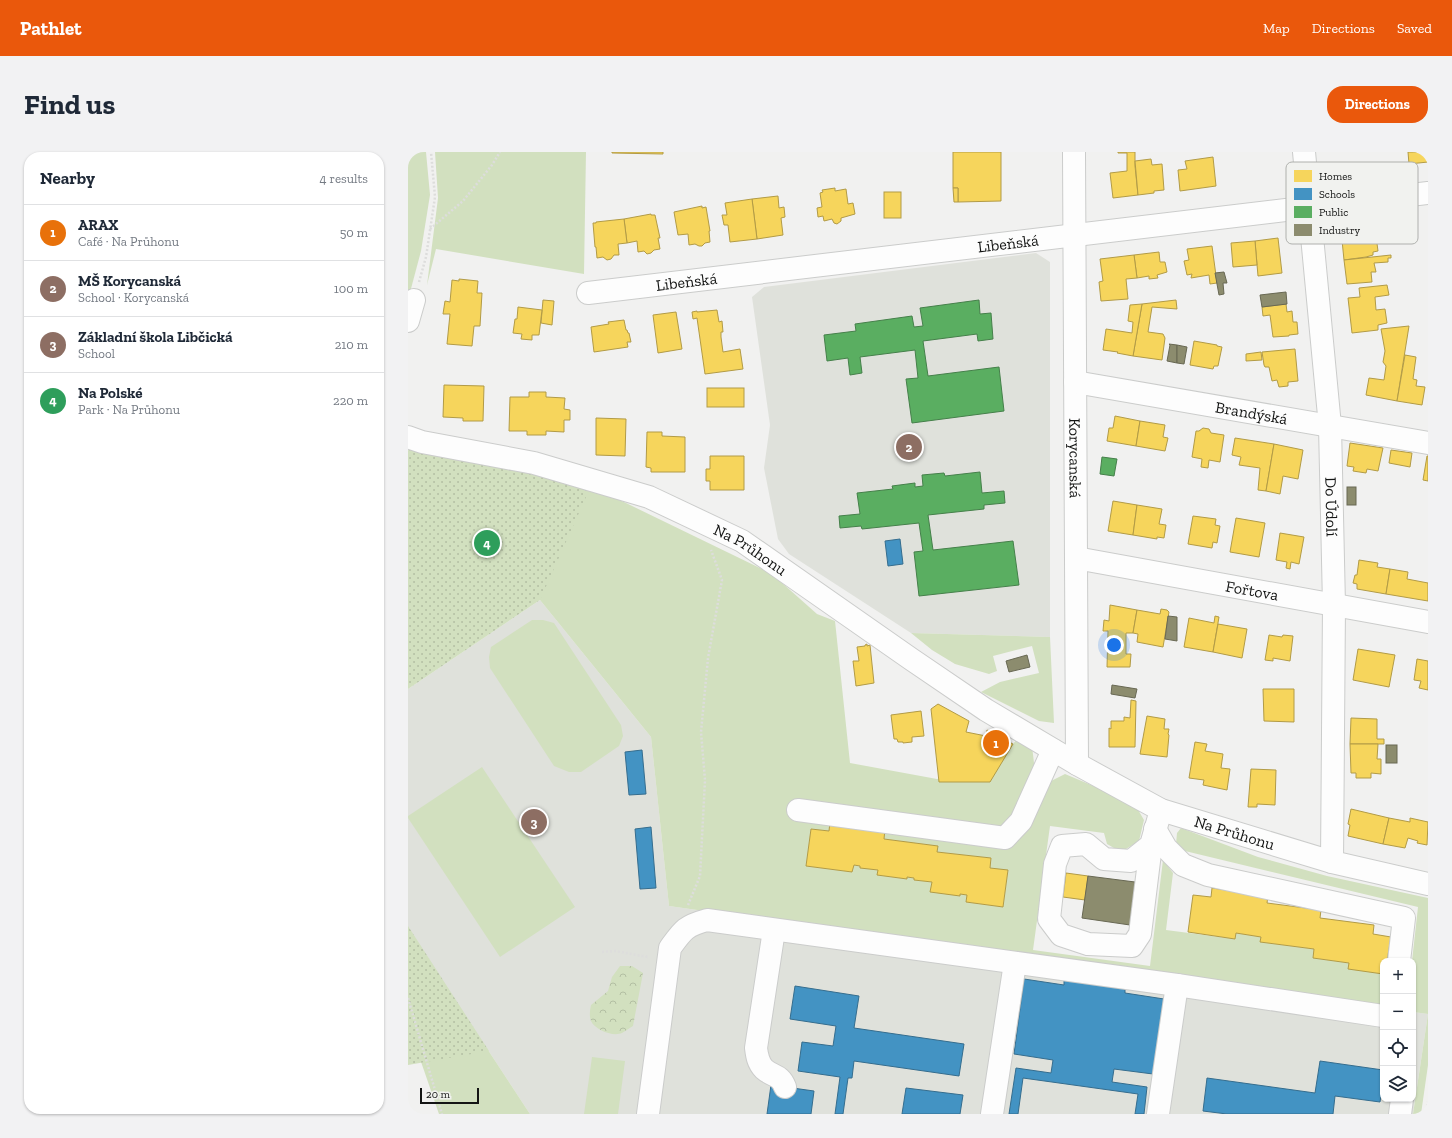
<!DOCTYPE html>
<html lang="en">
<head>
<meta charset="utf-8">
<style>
	:root { --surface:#fff; --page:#f2f2f3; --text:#1f2937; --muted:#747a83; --line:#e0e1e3; --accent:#ea580c }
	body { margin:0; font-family:"Zilla Slab",serif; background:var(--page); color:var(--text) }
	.controls { position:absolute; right:12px; bottom:12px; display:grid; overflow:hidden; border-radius:8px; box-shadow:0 1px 3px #0004 }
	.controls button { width:36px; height:36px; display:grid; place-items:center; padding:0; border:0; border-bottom:1px solid var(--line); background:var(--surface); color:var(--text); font:20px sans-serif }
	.scale { position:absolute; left:12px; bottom:10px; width:59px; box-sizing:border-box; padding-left:4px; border:2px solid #141514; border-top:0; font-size:11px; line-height:14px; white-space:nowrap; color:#141514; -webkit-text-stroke:3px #f1f2ef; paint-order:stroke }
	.you { position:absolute; left:706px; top:493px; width:14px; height:14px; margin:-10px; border:3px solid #fff; border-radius:50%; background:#1a73e8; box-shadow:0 0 0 6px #1a73e833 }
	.badge { display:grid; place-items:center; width:26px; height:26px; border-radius:50%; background:var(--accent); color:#fff; font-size:13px; font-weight:700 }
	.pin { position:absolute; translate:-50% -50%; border:2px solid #fff; box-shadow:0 1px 4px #0006 }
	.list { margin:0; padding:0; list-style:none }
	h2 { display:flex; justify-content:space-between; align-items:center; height:52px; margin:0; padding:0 16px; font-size:17px }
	h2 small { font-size:13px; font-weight:400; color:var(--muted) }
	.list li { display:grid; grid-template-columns:26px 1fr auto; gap:12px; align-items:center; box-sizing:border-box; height:56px; padding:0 16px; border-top:1px solid var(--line) }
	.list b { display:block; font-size:15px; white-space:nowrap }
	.list p { margin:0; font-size:13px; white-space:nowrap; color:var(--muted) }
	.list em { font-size:13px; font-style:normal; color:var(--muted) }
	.icon { flex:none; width:22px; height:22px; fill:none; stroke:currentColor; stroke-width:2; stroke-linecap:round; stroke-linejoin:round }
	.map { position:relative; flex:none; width:1020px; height:962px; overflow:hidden; border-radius:16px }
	header { display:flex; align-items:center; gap:24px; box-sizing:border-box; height:56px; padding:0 20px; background:var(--accent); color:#fff }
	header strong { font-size:19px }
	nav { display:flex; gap:22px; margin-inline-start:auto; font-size:14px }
	.intro { display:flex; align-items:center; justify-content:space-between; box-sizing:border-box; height:96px; padding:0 24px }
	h1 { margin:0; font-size:28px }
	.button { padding:10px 18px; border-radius:16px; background:var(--accent); color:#fff; font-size:14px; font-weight:700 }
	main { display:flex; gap:24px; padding:0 24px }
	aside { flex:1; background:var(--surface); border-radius:16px; box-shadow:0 1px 3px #0004 }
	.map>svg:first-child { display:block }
	.built { fill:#dfe1db }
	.grass { fill:#d2e0bf; fill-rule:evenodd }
	.park { fill:url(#park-crowns) }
	.garden { fill:url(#garden-dots) }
	.homes { fill:#f6d55c; stroke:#b29b46 }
	.schools { fill:#4393c3; stroke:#356d8e }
	.public { fill:#5aae61; stroke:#45804a }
	.industry { fill:#8c8c6e; stroke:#686853 }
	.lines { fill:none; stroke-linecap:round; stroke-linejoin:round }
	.minor-casing { stroke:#cbcccb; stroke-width:24 }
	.path { stroke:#dddddc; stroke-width:2.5; stroke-dasharray:2 2; stroke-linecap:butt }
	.minor { stroke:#fdfdfd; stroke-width:22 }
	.labels { text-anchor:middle; stroke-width:4; stroke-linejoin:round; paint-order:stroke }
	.street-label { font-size:16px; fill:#141514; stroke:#f1f2ef }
	.key { fill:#f1f2ef; stroke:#afb0ad; stroke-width:1 }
	.key-label { font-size:11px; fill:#141514 }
</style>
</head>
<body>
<header>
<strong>Pathlet</strong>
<nav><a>Map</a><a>Directions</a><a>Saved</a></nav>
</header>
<div class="intro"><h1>Find us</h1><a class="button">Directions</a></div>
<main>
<aside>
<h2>Nearby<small>4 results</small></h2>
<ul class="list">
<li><span class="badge" style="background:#e8710a">1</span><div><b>ARAX</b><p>Café · Na Průhonu</p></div><em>50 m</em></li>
<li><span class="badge" style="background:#8d6e63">2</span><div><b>MŠ Korycanská</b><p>School · Korycanská</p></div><em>100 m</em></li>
<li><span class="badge" style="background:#8d6e63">3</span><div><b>Základní škola Libčická</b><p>School</p></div><em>210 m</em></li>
<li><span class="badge" style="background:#2e9e5b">4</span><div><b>Na Polské</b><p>Park · Na Průhonu</p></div><em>220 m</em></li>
</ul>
</aside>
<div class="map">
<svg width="1020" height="962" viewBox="0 0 1020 962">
	<defs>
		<pattern id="park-crowns" width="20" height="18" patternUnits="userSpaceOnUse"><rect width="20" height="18" fill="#d2e0bf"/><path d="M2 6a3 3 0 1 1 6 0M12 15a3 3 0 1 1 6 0" fill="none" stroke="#b3bfa3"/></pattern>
		<pattern id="garden-dots" width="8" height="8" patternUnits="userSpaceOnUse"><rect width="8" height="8" fill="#d2e0bf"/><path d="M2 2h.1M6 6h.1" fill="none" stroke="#b3bfa3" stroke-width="1.8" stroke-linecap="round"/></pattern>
	</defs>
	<rect width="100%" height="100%" fill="#f1f1f0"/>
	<g class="built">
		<path d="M 628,101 L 642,110 L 642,485 L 503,481 L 381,402 L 370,387 L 356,316 L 362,273 L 344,145 L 356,135 Z"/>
		<path d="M 132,448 L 243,585 L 261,754 L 975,855 L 975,947 L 1005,947 L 1005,860 L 1020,862 L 1005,962 L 122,962 L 0,776 L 0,537 Z"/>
	</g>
	<g class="grass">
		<path d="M 0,0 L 18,0 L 22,43 L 13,99 L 0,148 Z"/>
		<path d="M 27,0 L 178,0 L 176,122 L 28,97 L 19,133 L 30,46 Z"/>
		<path d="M 0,298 L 183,334 L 364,422 L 409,462 L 427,469 L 442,611 L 529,627 L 583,617 L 611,585 L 624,594 L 626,611 L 626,621 L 643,629 L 657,622 L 726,651 L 736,668 L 731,689 L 713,700 L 699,692 L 696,681 L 642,674 L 625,798 L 742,814 L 755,708 L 765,721 L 758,778 L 827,787 L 828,781 L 853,785 L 853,790 L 906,797 L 905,806 L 941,811 L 975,822 L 975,855 L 261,754 L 243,585 L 132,448 ZM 422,670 L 476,687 L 529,694 L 529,700 L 583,706 L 582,716 L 600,719 L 595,755 L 558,750 L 559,743 L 552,742 L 552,743 L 523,740 L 524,730 L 506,728 L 506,726 L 499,725 L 498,727 L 470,723 L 470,718 L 446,713 L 444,720 L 398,714 L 403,677 L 421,679 Z"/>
		<path d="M 124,468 L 135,468 L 146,471 L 213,573 L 215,584 L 211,594 L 173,620 L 161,620 L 146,614 L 82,516 L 81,505 L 83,495 Z"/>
		<path d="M 503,481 L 642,485 L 646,571 L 631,569 L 573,540 L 592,530 L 631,521 L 624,494 L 585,504 L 589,519 L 581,522 L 547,512 L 524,498 Z"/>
		<path d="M 74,615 L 167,755 L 92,805 L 0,666 L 0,664 Z"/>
		<path d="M 773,676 L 850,705 L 919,724 L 1020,746 L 1020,913 L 1013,962 L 1005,962 L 1020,862 L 1005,860 L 1004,809 L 1010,755 L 777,699 L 768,692 L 769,681 Z"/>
		<path d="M 0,776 L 122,962 L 31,962 L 0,872 Z"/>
		<path d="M 184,905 L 217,909 L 210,962 L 176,962 Z"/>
	</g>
	<path class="park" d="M 212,814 L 224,814 L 235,821 L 225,874 C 221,876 218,879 214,881 C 205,885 187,878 183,869 C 181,864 182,858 183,853 L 200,839 L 204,825 Z"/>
	<g class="garden">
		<path d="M 0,298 L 183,334 L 132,448 L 0,537 Z"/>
		<path d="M 0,774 L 81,899 L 0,913 Z"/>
	</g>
	<g class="homes">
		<path d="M 204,0 L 255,0 L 255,2 L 204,1 Z"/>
		<path d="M 545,0 L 593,0 L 593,49 L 550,50 L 550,36 L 545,36 Z"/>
		<path d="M 710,0 L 727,0 L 727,14 L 730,43 L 705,46 L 702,21 L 719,19 L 719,1 L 710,1 Z"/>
		<path d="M 1000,0 L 1020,0 L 1020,10 L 1001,12 Z"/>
		<path d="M 805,5 L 808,34 L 772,39 L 770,18 L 779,17 L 777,9 Z"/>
		<path d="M 743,7 L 744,13 L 754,12 L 756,38 L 746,39 L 746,41 L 730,43 L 727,9 Z"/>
		<path d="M 427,36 L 427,39 L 438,37 L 440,52 L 445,51 L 447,62 L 433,66 L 433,69 L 429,72 L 426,71 L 424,67 L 416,69 L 415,64 L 410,65 L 409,56 L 414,55 L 412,41 L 415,40 L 414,38 Z"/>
		<path d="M 545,36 L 550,36 L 550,50 L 546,50 Z"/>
		<rect x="476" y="40" width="17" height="26"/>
		<path d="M 370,44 L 371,56 L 376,55 L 377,65 L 373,66 L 375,83 L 349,87 L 344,47 Z"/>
		<path d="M 344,47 L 349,87 L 322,90 L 320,73 L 316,73 L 314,63 L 319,63 L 317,51 Z"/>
		<path d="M 294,54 L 294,56 L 298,55 L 302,79 L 301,79 L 302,90 L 297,91 L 294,94 L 291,94 L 287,92 L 281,93 L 280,82 L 270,83 L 266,60 Z"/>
		<path d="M 243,62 L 243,63 L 247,63 L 252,86 L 250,86 L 252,97 L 246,98 L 243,101 L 239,102 L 236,99 L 230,100 L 229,89 L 219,91 L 216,67 Z"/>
		<path d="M 216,67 L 219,91 L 210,92 L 211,103 L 206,103 L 203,107 L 199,108 L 195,105 L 189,106 L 188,95 L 187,95 L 185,71 L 188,71 L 188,70 Z"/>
		<path d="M 962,75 L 963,84 L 968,84 L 970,99 L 965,100 L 965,103 L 958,105 L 936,108 L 933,78 Z"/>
		<path d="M 870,86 L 874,121 L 850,124 L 847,89 Z"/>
		<path d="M 847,89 L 849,113 L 825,115 L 823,91 Z"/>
		<path d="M 804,94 L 809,131 L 802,132 L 801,123 L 783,126 L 784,122 L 779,123 L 776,109 L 781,108 L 779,97 Z"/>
		<path d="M 751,100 L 752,110 L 757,110 L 759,120 L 749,123 L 750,126 L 741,127 L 741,124 L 729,126 L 726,103 Z"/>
		<path d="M 726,103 L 729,126 L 718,127 L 720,147 L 693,149 L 691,130 L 695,129 L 692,107 Z"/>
		<path d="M 983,103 L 983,106 L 980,106 L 980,110 L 966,111 L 968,120 L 963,120 L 964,130 L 939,132 L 936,108 Z"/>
		<path d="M 51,127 L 70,129 L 69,141 L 74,141 L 72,174 L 66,174 L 64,194 L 39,192 L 42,162 L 35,162 L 37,149 L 42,150 L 44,128 L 51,129 Z"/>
		<path d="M 979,133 L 981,143 L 967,145 L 968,158 L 977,157 L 979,171 L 970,173 L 970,178 L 944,181 L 940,146 L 952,145 L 951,136 Z"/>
		<path d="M 135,148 L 146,149 L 144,173 L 133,171 Z"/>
		<path d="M 768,148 L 769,157 L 744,155 L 740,180 L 755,182 L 757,186 L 754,208 L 725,204 L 734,152 Z"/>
		<path d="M 734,152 L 725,204 L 709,201 L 710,200 L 695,198 L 698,177 L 724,181 L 725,170 L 720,169 L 722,153 Z"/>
		<path d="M 878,152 L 879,160 L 884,159 L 885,170 L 889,170 L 890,182 L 881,183 L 881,184 L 865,185 L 862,163 L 855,164 L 854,155 Z"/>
		<path d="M 110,155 L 134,158 L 131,183 L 124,183 L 124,188 L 113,187 L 114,182 L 105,181 L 107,167 L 109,167 Z"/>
		<path d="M 309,158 L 311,170 L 314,169 L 315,180 L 313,180 L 313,185 L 315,200 L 332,197 L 335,217 L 297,222 L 289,166 L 285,167 L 284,160 L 289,159 L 289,160 Z"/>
		<path d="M 268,160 L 274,197 L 250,201 L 245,163 Z"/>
		<path d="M 216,168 L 218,178 L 219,178 L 220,181 L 221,181 L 223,190 L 219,190 L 220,195 L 186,200 L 183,175 L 201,172 L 200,170 Z"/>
		<path d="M 1001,174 L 989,249 L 958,243 L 961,226 L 976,228 L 978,214 L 975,210 L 977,199 L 973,177 Z"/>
		<path d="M 786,189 L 809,193 L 809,194 L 814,195 L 810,214 L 806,214 L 805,217 L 782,213 Z"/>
		<path d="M 887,197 L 890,229 L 880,230 L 880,234 L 871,235 L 869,228 L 864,229 L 861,215 L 857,215 L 856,213 L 854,200 Z"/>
		<path d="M 853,200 L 854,208 L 838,209 L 838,202 Z"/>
		<path d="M 997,203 L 1008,205 L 1005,227 L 1009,228 L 1008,234 L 1017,235 L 1014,253 L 989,249 Z"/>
		<path d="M 36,233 L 76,234 L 75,269 L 55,269 L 55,266 L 35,265 Z"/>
		<rect x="299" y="236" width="37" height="19"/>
		<path d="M 121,240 L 138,240 L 138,245 L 157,246 L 156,257 L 162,258 L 162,268 L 156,268 L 156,280 L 138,279 L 138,283 L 119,283 L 119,279 L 101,279 L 102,245 L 121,245 Z"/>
		<path d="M 707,264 L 732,269 L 728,294 L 699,289 L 701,276 L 705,276 Z"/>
		<path d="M 188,266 L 218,267 L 217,304 L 188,303 Z"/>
		<path d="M 732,269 L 757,273 L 755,285 L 760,286 L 757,299 L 728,294 Z"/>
		<path d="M 795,276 L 801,277 L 803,281 L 816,283 L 812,310 L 801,308 L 800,316 L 793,315 L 794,307 L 784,305 L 788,279 L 791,279 Z"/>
		<path d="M 239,280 L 254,280 L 254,284 L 277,285 L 277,320 L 243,320 L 243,316 L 238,315 Z"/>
		<path d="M 827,286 L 866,292 L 858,339 L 850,338 L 852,316 L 831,313 L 833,305 L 824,303 Z"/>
		<path d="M 942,291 L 975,296 L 970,319 L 959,317 L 958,321 L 945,319 L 946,315 L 939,314 Z"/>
		<path d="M 866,292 L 895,298 L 890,327 L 875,324 L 872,342 L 858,339 Z"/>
		<path d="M 983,298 L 1004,301 L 1002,315 L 981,311 Z"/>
		<path d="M 302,304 L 336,304 L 336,338 L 302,338 L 302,329 L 298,329 L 298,317 L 302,317 Z"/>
		<path d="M 1019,304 L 1020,304 L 1020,329 L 1015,328 Z"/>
		<path d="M 705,349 L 729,353 L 725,383 L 700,379 Z"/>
		<path d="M 729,353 L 754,357 L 751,372 L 758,373 L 756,386 L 749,385 L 749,387 L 725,383 Z"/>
		<path d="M 785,364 L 808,367 L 807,373 L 812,374 L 809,391 L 805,390 L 804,396 L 780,392 Z"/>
		<path d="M 828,366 L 857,371 L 851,405 L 822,400 Z"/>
		<path d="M 872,381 L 896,385 L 891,412 L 883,410 L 882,417 L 878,416 L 879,410 L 868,408 Z"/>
		<path d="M 951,408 L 970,411 L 969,415 L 982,417 L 978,442 L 949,437 L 949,432 L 945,431 L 947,423 L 949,423 Z"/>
		<path d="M 982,417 L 1000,420 L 999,427 L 1020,431 L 1020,449 L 978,442 Z"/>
		<path d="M 702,453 L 729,458 L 725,481 L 718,481 L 718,502 L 723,502 L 722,515 L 699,515 L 700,479 L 695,479 L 696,468 L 701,469 Z"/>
		<path d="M 753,457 L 759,458 L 761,460 L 755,495 L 729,490 L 730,482 L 725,481 L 729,458 L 752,462 Z"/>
		<path d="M 807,464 L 811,465 L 805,500 L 776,495 L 781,466 L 806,471 Z"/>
		<path d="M 810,472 L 839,477 L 834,506 L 805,500 Z"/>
		<path d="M 861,483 L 874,485 L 875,483 L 885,484 L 882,509 L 865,506 L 865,509 L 857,508 Z"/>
		<path d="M 459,492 L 459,494 L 462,493 L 466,531 L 448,534 L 445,509 L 451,509 L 449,495 L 457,494 L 457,493 Z"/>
		<path d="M 950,497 L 987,503 L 981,535 L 945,528 Z"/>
		<path d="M 1009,507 L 1020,509 L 1020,538 L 1011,536 L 1013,529 L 1006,528 Z"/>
		<path d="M 855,537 L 886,537 L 886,570 L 856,569 Z"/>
		<path d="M 723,548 L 728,549 L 727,595 L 701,595 L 701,576 L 703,577 L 703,569 L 716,569 L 716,565 L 722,566 Z"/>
		<path d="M 530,552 L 561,569 L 558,580 L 578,584 L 579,578 L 605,592 L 582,630 L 531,630 L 523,557 Z"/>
		<path d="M 513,559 L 516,584 L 504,585 L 504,590 L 495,591 L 495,590 L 490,590 L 489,587 L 486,587 L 483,563 Z"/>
		<path d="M 739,564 L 757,567 L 756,577 L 761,577 L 760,582 L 761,583 L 759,605 L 732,602 Z"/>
		<path d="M 943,566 L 969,567 L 969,587 L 976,587 L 976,592 L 942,592 Z"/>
		<path d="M 787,590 L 799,592 L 797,599 L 815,602 L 813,616 L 822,617 L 819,638 L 795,633 L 796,628 L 781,626 Z"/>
		<path d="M 942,592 L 970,592 L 969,607 L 973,607 L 973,622 L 963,621 L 963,626 L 948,626 L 948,621 L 943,621 Z"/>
		<path d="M 843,617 L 868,618 L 867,653 L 849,652 L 849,655 L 840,655 Z"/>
		<path d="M 943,657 L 981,666 L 975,692 L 940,684 L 942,673 L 940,672 Z"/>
		<path d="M 981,666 L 1002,670 L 1002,666 L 1020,670 L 1019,693 L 1009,691 L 1010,689 L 1000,686 L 997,696 L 975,692 Z"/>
		<path d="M 422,670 L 477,677 L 476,687 L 530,694 L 529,700 L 583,706 L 582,716 L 600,718 L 595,755 L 558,750 L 559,743 L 552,742 L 552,744 L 522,740 L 524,730 L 506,728 L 506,726 L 499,725 L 499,727 L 469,723 L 470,718 L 452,716 L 452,714 L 446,713 L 444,720 L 398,714 L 403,677 L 421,679 Z"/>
		<path d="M 658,721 L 680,724 L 677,748 L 655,745 Z"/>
		<path d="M 804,736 L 860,744 L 859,751 L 913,758 L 912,766 L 966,773 L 965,782 L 983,785 L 979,809 L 975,809 L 975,822 L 940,817 L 941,811 L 905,806 L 906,797 L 852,790 L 853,785 L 828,781 L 827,787 L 780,780 L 785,743 L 803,745 Z"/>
	</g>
	<g class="schools">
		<path d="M 492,387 L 495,412 L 480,414 L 477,389 Z"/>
		<path d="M 234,598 L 238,642 L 221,643 L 217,600 Z"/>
		<path d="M 243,675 L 248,736 L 232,737 L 227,677 Z"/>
		<path d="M 616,827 L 656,833 L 656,828 L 717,837 L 717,841 L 756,847 L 745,922 L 706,917 L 704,930 L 739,935 L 736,962 L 727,962 L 730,942 L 615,926 L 610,962 L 601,962 L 608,916 L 643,921 L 645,908 L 606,902 Z"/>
		<path d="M 387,834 L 451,844 L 446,876 L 556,892 L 551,924 L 446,909 L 444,926 L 440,926 L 435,962 L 427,962 L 432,925 L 390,919 L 394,890 L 425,894 L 428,874 L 382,867 Z"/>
		<path d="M 912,909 L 975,918 L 975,931 L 972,950 L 927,944 L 925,962 L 819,962 L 795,959 L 799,926 L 907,941 Z"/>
		<path d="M 363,933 L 406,939 L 403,962 L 359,962 Z"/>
		<path d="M 498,936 L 555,943 L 552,962 L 494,962 Z"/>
	</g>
	<g class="public">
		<path d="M 571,148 L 572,162 L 583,161 L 585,187 L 570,189 L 569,182 L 515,189 L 520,224 L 591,215 L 596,259 L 504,271 L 498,227 L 510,226 L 507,198 L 452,205 L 454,221 L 442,223 L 440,206 L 419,209 L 416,183 L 448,179 L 447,172 L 504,164 L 506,175 L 515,174 L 512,156 Z"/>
		<path d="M 694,305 L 709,307 L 706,324 L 692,322 Z"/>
		<path d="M 572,320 L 574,341 L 596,339 L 597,351 L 576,353 L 576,357 L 520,363 L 525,398 L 605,389 L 611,433 L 511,444 L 506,400 L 515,399 L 511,371 L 454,377 L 453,374 L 432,376 L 431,364 L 452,362 L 449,341 L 485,337 L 484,334 L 507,331 L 507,335 L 515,334 L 514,323 L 536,321 L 537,324 Z"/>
	</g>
	<g class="industry">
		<path d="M 816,120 L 819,131 L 815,131 L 816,142 L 811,143 L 807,121 Z"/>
		<path d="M 878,140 L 879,152 L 854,155 L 852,143 Z"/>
		<path d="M 761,192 L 769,193 L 769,211 L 759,209 L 762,193 Z"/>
		<path d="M 769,193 L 779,195 L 776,212 L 769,211 Z"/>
		<rect x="939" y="335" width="9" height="18"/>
		<path d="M 760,464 L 769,465 L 769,489 L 757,487 Z"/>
		<path d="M 619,503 L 622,515 L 601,520 L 598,509 Z"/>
		<path d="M 704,533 L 729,537 L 727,546 L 703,542 Z"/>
		<rect x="978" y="593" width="11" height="18"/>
		<path d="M 680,724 L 727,730 L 722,773 L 674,766 Z"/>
	</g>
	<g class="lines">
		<g class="minor-casing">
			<g id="minor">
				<path id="s1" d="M 666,0 L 669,612"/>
				<path id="s2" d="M 896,0 L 922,274 L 926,453 L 924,710"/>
				<path id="s3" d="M 180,141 L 1020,41"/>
				<path d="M 0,169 L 6,148"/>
				<path id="s4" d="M 667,230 L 1020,291"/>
				<path id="s5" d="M 0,285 L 14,290 L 126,311 L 241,345 L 334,389 L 503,507 L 578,558 L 669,612 L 753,658 L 924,710 L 1020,732"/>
				<path id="s6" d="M 668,406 L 1020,470"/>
				<path d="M 390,658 L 597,686 L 613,669 L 645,598"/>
				<path d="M 747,677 L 758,696 L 775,713 L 800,723 L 996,766 L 991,809"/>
				<path d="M 743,693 L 732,782 L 724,794 L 680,792 L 653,783 L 641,767 L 647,712 L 654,694 L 678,692 L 696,707 L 723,709 L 743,693 L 753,658"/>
				<path d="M 366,778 L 348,896 C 349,904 350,911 356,917 C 365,925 372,922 377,935"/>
				<path d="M 240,962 L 262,796 C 275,778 277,774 299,768 L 769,833 L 975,864"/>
				<path d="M 584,962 L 607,811"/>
				<path d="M 750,962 L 769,833"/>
				<path d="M 992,962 L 994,947"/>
			</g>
		</g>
		<g class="path">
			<path d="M 22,77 L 55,49 L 84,13 L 92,0"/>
			<path d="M 11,130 L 18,105 L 27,45 L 23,0"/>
			<path d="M 280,753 L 292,724 L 297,628 L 293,580 L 300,506 L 314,428 L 303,398"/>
			<path d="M 194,800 L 207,799 L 240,805"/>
			<path d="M 0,846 L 34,962"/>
			<path d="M 1018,962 L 1020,950"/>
		</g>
		<use href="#minor" class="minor"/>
	</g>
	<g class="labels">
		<g class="street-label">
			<text dy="6" stroke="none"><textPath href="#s3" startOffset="423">Libeňská</textPath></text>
			<text dy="6" stroke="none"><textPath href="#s3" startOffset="99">Libeňská</textPath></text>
			<text dy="6" stroke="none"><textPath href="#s4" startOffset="179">Brandýská</textPath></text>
			<text dy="6" stroke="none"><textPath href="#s1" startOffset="306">Korycanská</textPath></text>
			<text dy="6" stroke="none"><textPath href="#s2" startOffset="356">Do Údolí</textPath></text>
			<text dy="6" stroke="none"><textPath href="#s5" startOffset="363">Na Průhonu</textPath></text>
			<text dy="6" stroke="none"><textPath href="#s6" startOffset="179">Fořtova</textPath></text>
			<text dy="6" stroke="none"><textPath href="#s5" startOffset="927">Na Průhonu</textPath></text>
		</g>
	</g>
	<rect x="878" y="10" width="132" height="82" rx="6" class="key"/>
	<rect x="886" y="18" width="18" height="12" fill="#f6d55c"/>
	<rect x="886" y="36" width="18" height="12" fill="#4393c3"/>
	<rect x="886" y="54" width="18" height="12" fill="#5aae61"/>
	<rect x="886" y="72" width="18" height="12" fill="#8c8c6e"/>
	<g class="key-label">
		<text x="911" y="28">Homes</text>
		<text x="911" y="46">Schools</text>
		<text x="911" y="64">Public</text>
		<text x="911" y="82">Industry</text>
	</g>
</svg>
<div class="controls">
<button>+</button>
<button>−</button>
<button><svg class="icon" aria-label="locate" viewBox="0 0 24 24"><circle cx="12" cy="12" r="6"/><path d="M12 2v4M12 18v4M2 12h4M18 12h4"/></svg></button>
<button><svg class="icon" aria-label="layers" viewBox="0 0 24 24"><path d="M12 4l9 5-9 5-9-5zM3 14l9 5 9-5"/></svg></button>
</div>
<div class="scale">20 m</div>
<div class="you"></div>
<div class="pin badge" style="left:588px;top:591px;background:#e8710a">1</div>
<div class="pin badge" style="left:501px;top:295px;background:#8d6e63">2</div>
<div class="pin badge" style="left:126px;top:670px;background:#8d6e63">3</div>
<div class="pin badge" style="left:79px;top:391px;background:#2e9e5b">4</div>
</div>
</main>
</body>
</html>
